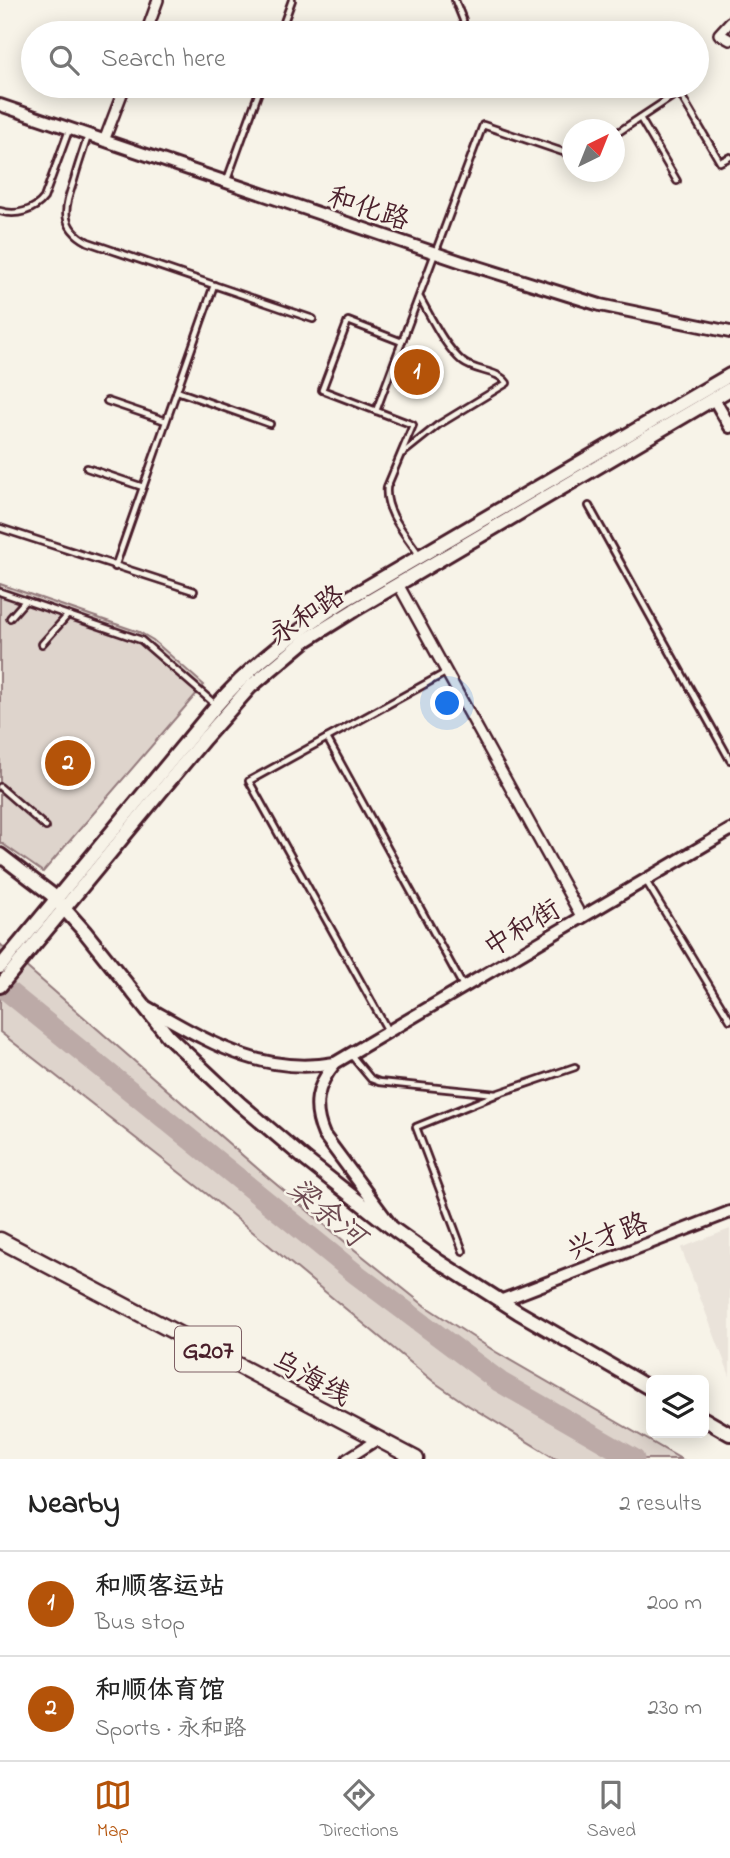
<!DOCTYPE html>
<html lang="en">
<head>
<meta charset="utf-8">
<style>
	:root { --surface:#fff; --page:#f2f2f2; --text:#222; --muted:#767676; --line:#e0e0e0; --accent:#b45309 }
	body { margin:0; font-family:"Indie Flower","LXGW WenKai TC",sans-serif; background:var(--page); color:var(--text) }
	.controls { position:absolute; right:21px; bottom:21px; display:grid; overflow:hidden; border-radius:10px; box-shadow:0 4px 18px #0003 }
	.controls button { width:63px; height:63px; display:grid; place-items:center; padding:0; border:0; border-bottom:2px solid var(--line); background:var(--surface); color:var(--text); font:35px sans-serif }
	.compass { position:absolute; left:562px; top:119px; width:63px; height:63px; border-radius:50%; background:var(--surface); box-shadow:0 4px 18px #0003; rotate:43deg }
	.you { position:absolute; left:448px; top:704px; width:24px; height:24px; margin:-18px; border:5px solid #fff; border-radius:50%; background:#1a73e8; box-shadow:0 0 0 10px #1a73e833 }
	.badge { display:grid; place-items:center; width:46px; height:46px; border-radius:50%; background:var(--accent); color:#fff; font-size:23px; font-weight:700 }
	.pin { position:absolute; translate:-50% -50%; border:4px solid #fff; box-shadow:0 2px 7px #0006 }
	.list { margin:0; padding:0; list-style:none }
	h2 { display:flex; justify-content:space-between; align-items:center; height:91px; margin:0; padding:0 28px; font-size:30px }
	h2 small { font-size:23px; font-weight:400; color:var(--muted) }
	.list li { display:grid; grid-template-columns:46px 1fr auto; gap:21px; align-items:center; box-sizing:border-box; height:105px; padding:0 28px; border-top:2px solid var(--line) }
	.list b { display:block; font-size:26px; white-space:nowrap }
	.list p { margin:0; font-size:23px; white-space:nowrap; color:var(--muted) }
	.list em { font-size:23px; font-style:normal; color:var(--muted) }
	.icon { flex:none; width:38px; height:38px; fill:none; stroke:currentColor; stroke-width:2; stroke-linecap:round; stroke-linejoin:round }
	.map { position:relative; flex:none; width:730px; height:1459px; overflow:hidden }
	.search { position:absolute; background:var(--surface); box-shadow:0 4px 18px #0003; left:21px; right:21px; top:21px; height:77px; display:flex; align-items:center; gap:18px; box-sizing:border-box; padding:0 24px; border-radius:38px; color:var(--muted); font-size:26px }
	.sheet { height:301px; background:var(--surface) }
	nav { display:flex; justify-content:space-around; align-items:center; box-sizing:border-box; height:98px; border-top:2px solid var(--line); background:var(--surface); font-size:19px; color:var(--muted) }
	nav a { display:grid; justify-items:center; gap:4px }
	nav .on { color:var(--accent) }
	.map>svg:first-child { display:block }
	.built { fill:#eae3da }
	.green { fill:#ded4cc; stroke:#947a7c; stroke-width:2 }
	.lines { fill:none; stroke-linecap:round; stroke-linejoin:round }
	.river { stroke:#bcaaa7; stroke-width:21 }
	.service-casing { stroke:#4a1f2b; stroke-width:10 }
	.minor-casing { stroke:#4a1f2b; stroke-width:14 }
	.tertiary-casing { stroke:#4a1f2b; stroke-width:16 }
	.secondary-casing { stroke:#4a1f2b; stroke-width:18 }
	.trunk-casing { stroke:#4a1f2b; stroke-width:19 }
	.service { stroke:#f7f3e8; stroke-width:4.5 }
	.minor { stroke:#f7f3e8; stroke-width:9 }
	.tertiary { stroke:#f7f3e8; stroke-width:10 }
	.secondary { stroke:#f7f3e8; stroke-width:12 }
	.trunk { stroke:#f7f3e8; stroke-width:14 }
	.labels { text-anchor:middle; stroke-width:5; stroke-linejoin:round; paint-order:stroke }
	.shield { fill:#f7f3e8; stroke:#7e5f64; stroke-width:2 }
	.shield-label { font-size:26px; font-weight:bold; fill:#4a1f2b }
	.street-label { font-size:28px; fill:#4a1f2b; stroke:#f7f3e8 }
	.water-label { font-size:30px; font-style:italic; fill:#6c4950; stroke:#f7f3e8 }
</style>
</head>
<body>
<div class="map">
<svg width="730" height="1459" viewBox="0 0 730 1459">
	<rect width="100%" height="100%" fill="#f7f3e8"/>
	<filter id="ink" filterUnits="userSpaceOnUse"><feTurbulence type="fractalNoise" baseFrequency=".0143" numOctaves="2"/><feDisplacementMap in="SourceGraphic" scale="14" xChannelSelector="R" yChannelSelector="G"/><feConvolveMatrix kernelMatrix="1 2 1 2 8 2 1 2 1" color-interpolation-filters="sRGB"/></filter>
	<g filter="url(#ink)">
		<path class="built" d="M 730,1229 L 730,1376 L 681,1248 Z"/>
		<g class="green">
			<path d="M 0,584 L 139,632 L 153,640 L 204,685 L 43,872 L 0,842 Z"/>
			<path d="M 0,944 L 265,1175 L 350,1246 L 425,1306 L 496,1352 L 681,1459 L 556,1459 L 466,1404 L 434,1382 L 207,1194 L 0,1032 Z"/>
		</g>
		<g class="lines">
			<path class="river" d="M 0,985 L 356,1274 L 500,1382 L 634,1459"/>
			<g class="service-casing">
				<g id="service">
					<path d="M 455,0 L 463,20"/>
					<path d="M 280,33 L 292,0"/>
					<path d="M 640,118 L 677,181"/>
					<path d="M 614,135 L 679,92 L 720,162 L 730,157"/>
					<path d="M 88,136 C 83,151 78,165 74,180 C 65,207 58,226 88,242 L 313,319"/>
					<path d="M 227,180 L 261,86"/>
					<path d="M 0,211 C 16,216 34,211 44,198 L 69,130"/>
					<path d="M 402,342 L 348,321 L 322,390 L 413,425 L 387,487 C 384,512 407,536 420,556"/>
					<path d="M 177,391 L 270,424"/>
					<path d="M 107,401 L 166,421"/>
					<path d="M 376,411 L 483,125 L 572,155"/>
					<path d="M 403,453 L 438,425 L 507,383 C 498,370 476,372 463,362 C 444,346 432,319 420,298"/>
					<path d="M 87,468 L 143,487"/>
					<path d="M 589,506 L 730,760"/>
					<path d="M 0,528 L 194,591"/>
					<path d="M 115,567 L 214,285"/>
					<path d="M 0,592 L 141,640 L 216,705"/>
					<path d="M 10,618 L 25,601"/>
					<path d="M 42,644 L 67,616"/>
					<path d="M 327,738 L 463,986"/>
					<path d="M 0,787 L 46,827"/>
					<path d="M 646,881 L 730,1020"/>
					<path d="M 388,1031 L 249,781 L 447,672"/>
					<path d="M 351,1055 L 371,1079 L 379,1082 L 496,1094 L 575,1067"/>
					<path d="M 463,1251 L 416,1127 L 495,1095"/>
				</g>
			</g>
			<g class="minor-casing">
				<g id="minor">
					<path d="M 730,22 L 719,34 L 730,40"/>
					<path d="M 146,33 L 158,0"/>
					<path d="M 104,141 L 125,86"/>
					<path d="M 398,584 L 582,918"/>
					<path d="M 347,1459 L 378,1439"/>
				</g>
			</g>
			<g class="tertiary-casing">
				<g id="tertiary">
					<path d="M 0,105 L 462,262 L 600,305 L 730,332"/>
					<path d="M 714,399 L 730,427"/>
					<path d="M 145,1006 C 208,1041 260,1076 335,1063"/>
					<path d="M 390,1224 L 324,1135 C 312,1107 316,1086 335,1063 L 730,830"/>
					<path d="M 500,1301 L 730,1212"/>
				</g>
			</g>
			<g class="secondary-casing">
				<g id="secondary">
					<path d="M 0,855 L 51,894 L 85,932 L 168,1036 L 239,1103 L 306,1160 L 396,1231 L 438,1261 L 518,1312 L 651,1389"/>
					<path d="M 0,967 L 216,706 C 254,662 298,630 347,599 L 730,375"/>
					<path d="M 0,986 L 204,739 L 250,687 L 306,640 L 354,610 L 730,389"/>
					<path d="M 704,1419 L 730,1434"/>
				</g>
			</g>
			<g class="trunk-casing">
				<path id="trunk" d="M 0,1240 L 416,1459"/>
			</g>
			<use href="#service" class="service"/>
			<use href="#minor" class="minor"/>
			<use href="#tertiary" class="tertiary"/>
			<use href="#secondary" class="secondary"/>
			<use href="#trunk" class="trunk"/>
		</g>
	</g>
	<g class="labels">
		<rect class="shield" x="175" y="1326.5" width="66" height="45" rx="5"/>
		<g class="shield-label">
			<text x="208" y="1358">G207</text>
		</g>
		<g class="street-label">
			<text transform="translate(369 207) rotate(18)" y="10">和化路</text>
			<text transform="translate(306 614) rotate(-34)" y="10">永和路</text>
			<text transform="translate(521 927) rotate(-31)" y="10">中和街</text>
			<text transform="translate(607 1235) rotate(-21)" y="10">兴才路</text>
			<text transform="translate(312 1377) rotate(28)" y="10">乌海线</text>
		</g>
		<g class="water-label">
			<text transform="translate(327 1212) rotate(39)" y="10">梁余河</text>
		</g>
	</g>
</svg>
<div class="controls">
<button><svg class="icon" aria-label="layers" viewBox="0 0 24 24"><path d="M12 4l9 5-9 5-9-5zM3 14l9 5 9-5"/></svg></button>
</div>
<svg class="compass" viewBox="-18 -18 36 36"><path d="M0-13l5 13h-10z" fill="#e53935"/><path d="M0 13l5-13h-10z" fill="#767676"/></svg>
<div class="you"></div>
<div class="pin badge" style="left:417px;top:372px">1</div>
<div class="pin badge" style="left:68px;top:763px">2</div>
<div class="search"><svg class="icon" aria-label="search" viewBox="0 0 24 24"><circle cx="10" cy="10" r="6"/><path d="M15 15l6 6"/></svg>Search here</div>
</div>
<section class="sheet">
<h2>Nearby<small>2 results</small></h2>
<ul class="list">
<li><span class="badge">1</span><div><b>和顺客运站</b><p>Bus stop</p></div><em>200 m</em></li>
<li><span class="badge">2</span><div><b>和顺体育馆</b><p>Sports · 永和路</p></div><em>230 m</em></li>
</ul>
</section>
<nav>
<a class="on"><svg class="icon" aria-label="map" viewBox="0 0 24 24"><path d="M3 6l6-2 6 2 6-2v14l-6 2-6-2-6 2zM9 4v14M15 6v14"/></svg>Map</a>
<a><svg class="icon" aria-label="directions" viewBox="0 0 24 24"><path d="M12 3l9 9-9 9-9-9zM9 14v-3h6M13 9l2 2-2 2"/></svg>Directions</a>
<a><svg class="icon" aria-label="saved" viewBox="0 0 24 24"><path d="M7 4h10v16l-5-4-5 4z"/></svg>Saved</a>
</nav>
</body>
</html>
